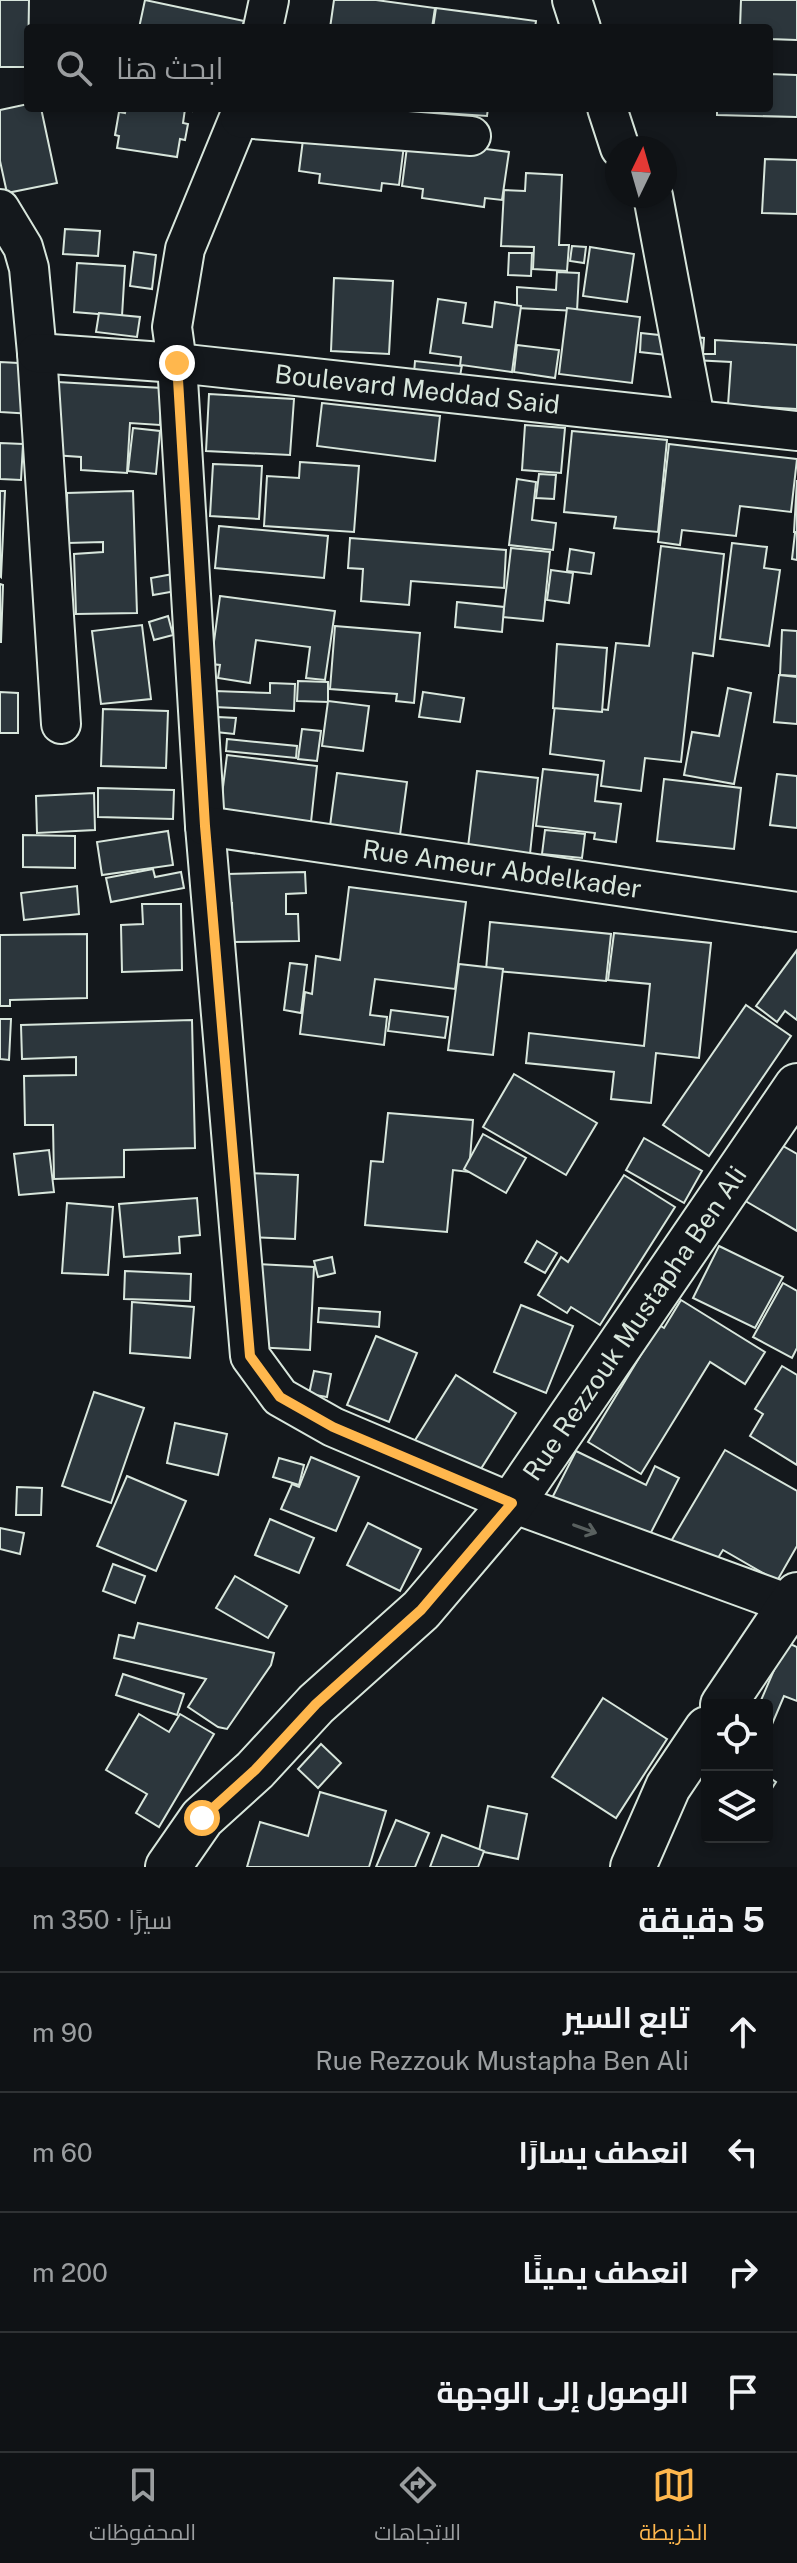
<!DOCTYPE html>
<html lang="ar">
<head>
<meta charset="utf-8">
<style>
	:root { --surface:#0f1215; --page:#1d2022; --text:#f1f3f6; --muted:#9b9ea0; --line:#2f3234; --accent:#ffb74d }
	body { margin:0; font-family:"Public Sans",Cairo,sans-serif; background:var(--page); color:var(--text); direction:rtl }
	.controls { position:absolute; right:24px; bottom:24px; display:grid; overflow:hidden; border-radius:8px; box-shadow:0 4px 12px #0003 }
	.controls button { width:72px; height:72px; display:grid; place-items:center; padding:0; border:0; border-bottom:2px solid var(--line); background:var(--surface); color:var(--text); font:40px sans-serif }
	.compass { position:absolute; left:605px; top:136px; width:72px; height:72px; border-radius:50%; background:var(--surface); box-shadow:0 4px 12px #0003; rotate:5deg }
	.stop { position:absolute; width:24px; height:24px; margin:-18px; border:6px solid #ffb74d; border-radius:50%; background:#fff }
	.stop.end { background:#ffb74d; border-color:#fff; box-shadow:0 2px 8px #0008 }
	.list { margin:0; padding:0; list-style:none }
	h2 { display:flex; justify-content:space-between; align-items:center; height:104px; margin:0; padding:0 32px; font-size:34px }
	h2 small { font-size:26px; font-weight:400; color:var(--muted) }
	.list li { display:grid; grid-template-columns:52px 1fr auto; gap:24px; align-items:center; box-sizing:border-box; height:120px; padding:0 32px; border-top:2px solid var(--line) }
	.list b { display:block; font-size:30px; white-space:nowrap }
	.list p { margin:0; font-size:26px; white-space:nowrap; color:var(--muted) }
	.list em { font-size:26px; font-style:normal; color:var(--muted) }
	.icon { flex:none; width:44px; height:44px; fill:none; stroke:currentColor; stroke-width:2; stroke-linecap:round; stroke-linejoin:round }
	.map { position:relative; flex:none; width:797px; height:1867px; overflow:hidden; direction:ltr }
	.search { position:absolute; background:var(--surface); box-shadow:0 4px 12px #0003; left:24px; right:24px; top:24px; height:88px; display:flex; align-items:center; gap:20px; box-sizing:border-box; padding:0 28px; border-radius:8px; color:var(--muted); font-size:30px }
	.sheet { height:584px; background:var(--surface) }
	nav { display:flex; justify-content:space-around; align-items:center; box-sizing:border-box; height:112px; border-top:2px solid var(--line); background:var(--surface); font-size:22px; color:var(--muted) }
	nav a { display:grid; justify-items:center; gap:4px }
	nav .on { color:var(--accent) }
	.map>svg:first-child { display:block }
	.building { fill:#2c363c; stroke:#d8e6dc; stroke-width:2 }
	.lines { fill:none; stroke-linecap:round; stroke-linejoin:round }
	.minor-casing { stroke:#d8e6dc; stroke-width:42 }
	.major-casing { stroke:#d8e6dc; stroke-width:48 }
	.minor { stroke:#14181c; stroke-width:38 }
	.major { stroke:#14181c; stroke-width:44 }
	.oneway { stroke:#59605f }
	.route { stroke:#ffb74d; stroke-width:10 }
	.labels { text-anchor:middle; stroke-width:6; stroke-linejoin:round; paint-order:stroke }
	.street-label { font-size:26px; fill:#d8e6dc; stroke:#14181c }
</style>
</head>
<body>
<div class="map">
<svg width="797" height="1867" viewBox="0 0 797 1867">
	<rect width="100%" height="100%" fill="#14181c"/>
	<g class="building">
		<path d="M 0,0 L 29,0 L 28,67 L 0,67 Z"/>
		<path d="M 145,0 L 244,21 L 242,28 L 139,28 Z"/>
		<path d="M 334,0 L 376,0 L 435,8 L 432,28 L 330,28 Z"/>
		<path d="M 741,0 L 797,0 L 797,40 L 769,39 L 769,28 L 740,28 Z"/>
		<path d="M 436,8 L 536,21 L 535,28 L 433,28 Z"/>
		<path d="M 769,74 L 797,75 L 797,117 L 717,115 L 717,108 L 769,108 Z"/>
		<path d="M 28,104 L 28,108 L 41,108 L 57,183 L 7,193 L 0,161 L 0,110 Z"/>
		<path d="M 126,108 L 192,108 L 192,111 L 185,109 L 183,123 L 188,124 L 185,140 L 180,139 L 177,157 L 117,148 L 119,136 L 115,135 L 119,112 L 125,113 Z"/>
		<path d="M 367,108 L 488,108 L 487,116 Z"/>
		<path d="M 305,124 L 405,137 L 399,185 L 382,183 L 381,191 L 319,183 L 320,174 L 299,171 Z"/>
		<path d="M 408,139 L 509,152 L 502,200 L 485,198 L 484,207 L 422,198 L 423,189 L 402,186 Z"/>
		<path d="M 765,159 L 797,160 L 797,214 L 762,213 Z"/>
		<path d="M 526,173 L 562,175 L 559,245 L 569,245 L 567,271 L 533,269 L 534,247 L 501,246 L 504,190 L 525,191 Z"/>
		<path d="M 65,229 L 100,231 L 98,256 L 63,254 Z"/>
		<path d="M 572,246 L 586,247 L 584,263 L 570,261 Z"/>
		<path d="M 590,247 L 634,254 L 627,302 L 583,296 Z"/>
		<path d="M 134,252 L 156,255 L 152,289 L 130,286 Z"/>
		<path d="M 509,253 L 532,253 L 531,276 L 508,275 Z"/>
		<path d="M 77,263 L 125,266 L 122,316 L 74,312 Z"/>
		<path d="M 557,272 L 579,273 L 577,311 L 517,308 L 517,287 L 556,290 Z"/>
		<path d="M 334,278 L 393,281 L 389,354 L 331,351 Z"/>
		<path d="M 438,299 L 466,303 L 463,323 L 492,327 L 495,302 L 521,306 L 512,372 L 462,365 L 460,376 L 414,373 L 415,361 L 460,366 L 461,357 L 430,353 Z"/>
		<path d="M 567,308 L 640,317 L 632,383 L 559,374 Z"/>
		<path d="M 99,313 L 140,317 L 137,337 L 96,332 Z"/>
		<path d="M 641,333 L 668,336 L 666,355 L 640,352 Z"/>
		<path d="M 695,337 L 704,338 L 703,354 L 715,354 L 715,340 L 797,345 L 797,409 L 728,405 L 731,362 L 693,360 Z"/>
		<path d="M 517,345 L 559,350 L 555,378 L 514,372 Z"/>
		<path d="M 0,362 L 37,364 L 33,414 L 0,412 Z"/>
		<path d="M 57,382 L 162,388 L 160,425 L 130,423 L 127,473 L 81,470 L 81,457 L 53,455 Z"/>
		<path d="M 209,394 L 294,399 L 290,455 L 206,451 Z"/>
		<path d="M 322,403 L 440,416 L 435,461 L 317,446 Z"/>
		<path d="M 525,425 L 565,428 L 561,473 L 522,470 Z"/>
		<path d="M 133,428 L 160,431 L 156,474 L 128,471 Z"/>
		<path d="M 572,431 L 667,440 L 658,532 L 614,528 L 616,517 L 564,512 Z"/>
		<path d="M 0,443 L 23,444 L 21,480 L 0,479 Z"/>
		<path d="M 669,444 L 797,459 L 791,512 L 740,506 L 736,536 L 682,530 L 680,545 L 658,542 Z"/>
		<path d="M 300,462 L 359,466 L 354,532 L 264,526 L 267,476 L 299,478 Z"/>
		<path d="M 213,464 L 262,466 L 259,519 L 210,516 Z"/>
		<path d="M 539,474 L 556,475 L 554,499 L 536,498 Z"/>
		<path d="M 517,479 L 536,482 L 532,520 L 556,523 L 553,550 L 509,545 Z"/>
		<path d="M 797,480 L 797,532 L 794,532 Z"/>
		<path d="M 0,491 L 5,491 L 1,577 L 0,576 Z"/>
		<path d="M 133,491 L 137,613 L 76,614 L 74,554 L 103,552 L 103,542 L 68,543 L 67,493 Z"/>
		<path d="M 219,526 L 328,536 L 324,578 L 215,568 Z"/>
		<path d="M 795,533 L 797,533 L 797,560 L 792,559 Z"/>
		<path d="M 350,538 L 506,550 L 504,588 L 411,581 L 409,605 L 361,601 L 363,569 L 348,568 Z"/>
		<path d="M 732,543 L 767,547 L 764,568 L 780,570 L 769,646 L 720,639 Z"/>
		<path d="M 661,546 L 724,554 L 713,656 L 693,653 L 681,762 L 645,758 L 641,791 L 601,786 L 604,761 L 550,754 L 555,704 L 608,710 L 616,643 L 649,646 Z"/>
		<path d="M 511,548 L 550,552 L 543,621 L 503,617 Z"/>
		<path d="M 570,549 L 594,553 L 591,574 L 567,571 Z"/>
		<path d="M 551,570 L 573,573 L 569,603 L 547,600 Z"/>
		<path d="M 173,574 L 176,591 L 153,595 L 151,578 Z"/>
		<path d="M 0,584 L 3,585 L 1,642 L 0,642 Z"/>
		<path d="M 220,596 L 335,611 L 325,680 L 306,678 L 310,647 L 256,640 L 250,683 L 218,678 L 220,665 L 211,664 Z"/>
		<path d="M 457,602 L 504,607 L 502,632 L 455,627 Z"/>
		<path d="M 168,616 L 173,635 L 154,640 L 149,622 Z"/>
		<path d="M 142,625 L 151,699 L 101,704 L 92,631 Z"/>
		<path d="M 335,626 L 420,633 L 414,703 L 396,701 L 397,694 L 330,689 Z"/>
		<path d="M 782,630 L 797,631 L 797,676 L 780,675 Z"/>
		<path d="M 557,644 L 607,648 L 602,712 L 553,708 Z"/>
		<path d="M 779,675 L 797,677 L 797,724 L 774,722 Z"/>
		<path d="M 298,681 L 328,682 L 328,702 L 297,701 Z"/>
		<path d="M 270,683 L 295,684 L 294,711 L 214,707 L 215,691 L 270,693 Z"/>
		<path d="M 728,688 L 751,693 L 734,784 L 684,775 L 692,732 L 719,736 Z"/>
		<path d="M 0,692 L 18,693 L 18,733 L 0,733 Z"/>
		<path d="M 423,692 L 464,698 L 460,722 L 419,717 Z"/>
		<path d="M 328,701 L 369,706 L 363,751 L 322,746 Z"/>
		<path d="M 103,709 L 168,711 L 166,768 L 101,766 Z"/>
		<path d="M 218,717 L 236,718 L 234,734 L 216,732 Z"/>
		<path d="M 302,729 L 321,731 L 317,761 L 298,759 Z"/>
		<path d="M 227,739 L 297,746 L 296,758 L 226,751 Z"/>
		<path d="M 227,755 L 317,766 L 311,822 L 220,811 Z"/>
		<path d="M 543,769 L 598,775 L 595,801 L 621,804 L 616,842 L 594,839 L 595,833 L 536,826 Z"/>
		<path d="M 477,771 L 538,778 L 530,854 L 468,847 Z"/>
		<path d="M 337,773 L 407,782 L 400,835 L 330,826 Z"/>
		<path d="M 777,774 L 797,776 L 797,828 L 770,825 Z"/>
		<path d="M 664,779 L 741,788 L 734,849 L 657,841 Z"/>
		<path d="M 98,788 L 174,790 L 173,819 L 98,817 Z"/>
		<path d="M 94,793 L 95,830 L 37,833 L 36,796 Z"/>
		<path d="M 545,830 L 585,834 L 582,858 L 542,854 Z"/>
		<path d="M 168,831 L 173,865 L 102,875 L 97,842 Z"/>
		<path d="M 23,835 L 75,836 L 75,868 L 23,867 Z"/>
		<path d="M 153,869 L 155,877 L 181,872 L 184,888 L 111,902 L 106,878 Z"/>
		<path d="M 305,872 L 306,893 L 286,894 L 286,914 L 298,914 L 299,941 L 233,942 L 232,903 L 228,903 L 227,874 Z"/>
		<path d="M 77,886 L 79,914 L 24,920 L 21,893 Z"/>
		<path d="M 349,887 L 466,902 L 455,989 L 375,979 L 370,1015 L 387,1017 L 384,1045 L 300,1034 L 305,992 L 312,994 L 316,956 L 340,960 Z"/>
		<path d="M 142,904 L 181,904 L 182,970 L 122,972 L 121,925 L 143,924 Z"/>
		<path d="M 490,922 L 611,934 L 606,981 L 486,970 Z"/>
		<path d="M 614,933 L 711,943 L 699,1058 L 656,1053 L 651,1103 L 611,1099 L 614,1072 L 526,1063 L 529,1033 L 644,1046 L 650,984 L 608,980 Z"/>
		<path d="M 87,934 L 87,998 L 10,1000 L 10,1006 L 0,1006 L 0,935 Z"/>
		<path d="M 797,950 L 797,1020 L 785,1011 L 777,1022 L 756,1006 Z"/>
		<path d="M 290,963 L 307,965 L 301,1013 L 284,1010 Z"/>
		<path d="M 459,964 L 503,969 L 493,1055 L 448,1050 Z"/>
		<path d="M 746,1005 L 791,1036 L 709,1156 L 663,1125 Z"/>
		<path d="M 391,1010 L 448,1017 L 445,1038 L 388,1031 Z"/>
		<path d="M 0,1019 L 11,1019 L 9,1060 L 0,1059 Z"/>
		<path d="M 192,1020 L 195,1148 L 124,1150 L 124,1177 L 54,1179 L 53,1125 L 25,1125 L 24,1076 L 76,1075 L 76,1057 L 22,1059 L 21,1025 Z"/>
		<path d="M 514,1074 L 597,1123 L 566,1175 L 483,1127 Z"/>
		<path d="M 388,1113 L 473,1120 L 469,1172 L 453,1170 L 447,1232 L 365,1225 L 371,1161 L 383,1162 Z"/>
		<path d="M 483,1134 L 526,1158 L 506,1193 L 464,1169 Z"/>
		<path d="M 644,1138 L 702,1171 L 684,1203 L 626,1170 Z"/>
		<path d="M 776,1142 L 797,1154 L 797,1231 L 742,1199 Z"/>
		<path d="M 49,1150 L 54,1192 L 19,1195 L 14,1154 Z"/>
		<path d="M 250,1173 L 298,1175 L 295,1239 L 247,1237 Z"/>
		<path d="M 624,1175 L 675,1207 L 600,1325 L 571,1307 L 567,1313 L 538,1295 L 561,1257 L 568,1262 Z"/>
		<path d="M 197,1198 L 200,1235 L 179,1237 L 180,1253 L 124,1257 L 119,1204 Z"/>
		<path d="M 67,1203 L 113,1207 L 108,1275 L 62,1273 Z"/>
		<path d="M 537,1241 L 557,1253 L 545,1273 L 525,1262 Z"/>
		<path d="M 719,1246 L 783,1277 L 755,1328 L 693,1298 Z"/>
		<path d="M 332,1257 L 335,1273 L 318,1277 L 314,1261 Z"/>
		<path d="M 257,1264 L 314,1267 L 310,1350 L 252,1347 Z"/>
		<path d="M 125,1271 L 191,1274 L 190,1301 L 124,1299 Z"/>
		<path d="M 783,1283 L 797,1291 L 797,1348 L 792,1358 L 753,1337 Z"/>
		<path d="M 681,1300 L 765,1352 L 745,1384 L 710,1362 L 641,1474 L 588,1442 L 659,1325 L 664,1328 Z"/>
		<path d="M 132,1302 L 194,1307 L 190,1358 L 130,1353 Z"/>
		<path d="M 521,1305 L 573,1326 L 546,1393 L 494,1372 Z"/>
		<path d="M 319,1308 L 380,1312 L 379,1327 L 318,1322 Z"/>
		<path d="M 376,1336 L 417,1353 L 389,1422 L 347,1405 Z"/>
		<path d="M 782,1366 L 797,1375 L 797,1465 L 750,1436 L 763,1414 L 755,1409 Z"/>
		<path d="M 314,1371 L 331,1374 L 327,1397 L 309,1394 Z"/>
		<path d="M 456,1375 L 516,1413 L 472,1483 L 412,1445 Z"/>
		<path d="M 94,1392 L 144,1408 L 111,1503 L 62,1486 Z"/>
		<path d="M 175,1423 L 227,1434 L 218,1475 L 167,1463 Z"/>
		<path d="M 725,1450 L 797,1491 L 797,1546 L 777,1581 L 723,1550 L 709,1572 L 667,1548 Z"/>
		<path d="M 576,1451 L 646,1485 L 655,1466 L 679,1478 L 645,1544 L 552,1498 Z"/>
		<path d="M 311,1457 L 359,1477 L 336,1531 L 281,1509 L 292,1484 L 299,1487 Z"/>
		<path d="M 279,1458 L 304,1465 L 299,1485 L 273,1477 Z"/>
		<path d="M 127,1476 L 186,1501 L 156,1571 L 97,1546 Z"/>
		<path d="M 17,1487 L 42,1488 L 41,1515 L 16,1515 Z"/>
		<path d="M 270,1519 L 314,1538 L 299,1573 L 255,1555 Z"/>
		<path d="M 368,1523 L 421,1549 L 400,1591 L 347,1565 Z"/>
		<path d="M 0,1528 L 24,1533 L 20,1554 L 0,1549 Z"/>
		<path d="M 113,1564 L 145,1576 L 135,1603 L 103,1591 Z"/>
		<path d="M 235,1576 L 287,1606 L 268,1638 L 216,1608 Z"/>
		<path d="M 138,1623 L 274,1653 L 271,1665 L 227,1729 L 218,1727 L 188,1707 L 206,1679 L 114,1658 L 119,1635 L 134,1638 Z"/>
		<path d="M 786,1642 L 797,1647 L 797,1701 L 784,1696 L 767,1736 L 767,1705 L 759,1705 Z"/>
		<path d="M 123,1674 L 184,1694 L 177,1715 L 116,1695 Z"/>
		<path d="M 603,1698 L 667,1739 L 616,1818 L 552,1777 Z"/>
		<path d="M 139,1714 L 169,1732 L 180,1714 L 214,1734 L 159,1827 L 136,1813 L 147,1794 L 106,1770 Z"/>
		<path d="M 321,1744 L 341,1763 L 318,1788 L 298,1769 Z"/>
		<path d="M 767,1776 L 776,1782 L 767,1796 Z"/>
		<path d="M 320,1792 L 386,1811 L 369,1867 L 247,1867 L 260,1822 L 308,1836 Z"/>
		<path d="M 488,1806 L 527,1814 L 518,1859 L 479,1851 Z"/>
		<path d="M 396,1820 L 429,1833 L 415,1867 L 376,1867 Z"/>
		<path d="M 442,1835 L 484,1851 L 478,1867 L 430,1867 Z"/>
	</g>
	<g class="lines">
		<g class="minor-casing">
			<g id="minor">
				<path d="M 572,0 L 581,28"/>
				<path d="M 263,28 L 269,0"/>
				<path d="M 243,108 L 185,249 L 172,327 L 177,363 L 205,826 L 250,1356 L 280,1397 L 333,1427 L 512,1503 L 797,1607"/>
				<path d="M 607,108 L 620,148"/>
				<path d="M 240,118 L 471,136"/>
				<path d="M 653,196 L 695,419"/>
				<path d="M 0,209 L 23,247 L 29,268 L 37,353 L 61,724"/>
				<path id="s1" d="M 37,353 L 177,363 L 797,431"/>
				<path id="s2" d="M 205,826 L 797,912"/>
			</g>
		</g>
		<g class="major-casing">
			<g id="major">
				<path d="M 723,1705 L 797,1595"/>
				<path id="s3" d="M 168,1867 L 202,1818 L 255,1770 L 316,1704 L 421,1610 L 512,1503 L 797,1086"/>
				<path d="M 633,1867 L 668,1787 L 707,1729"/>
			</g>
		</g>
		<use href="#minor" class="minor"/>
		<use href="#major" class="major"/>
	</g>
	<defs><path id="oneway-shaft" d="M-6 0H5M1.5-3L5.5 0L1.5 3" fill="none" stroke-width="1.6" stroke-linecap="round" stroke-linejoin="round" transform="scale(2)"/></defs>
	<use class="oneway" href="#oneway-shaft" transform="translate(585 1529) rotate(20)"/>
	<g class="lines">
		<path class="route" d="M 177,363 L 205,826 L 250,1356 L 280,1397 L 333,1427 L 512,1503 L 421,1610 L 316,1704 L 255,1770 L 202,1818"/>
	</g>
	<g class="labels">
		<g class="street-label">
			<text dy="9" stroke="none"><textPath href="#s1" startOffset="382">Boulevard Meddad Said</textPath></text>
			<text dy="9" stroke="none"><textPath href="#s2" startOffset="300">Rue Ameur Abdelkader</textPath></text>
			<text dy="9" stroke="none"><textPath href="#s3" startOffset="720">Rue Rezzouk Mustapha Ben Ali</textPath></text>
		</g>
	</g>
</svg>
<div class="controls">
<button><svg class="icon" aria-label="locate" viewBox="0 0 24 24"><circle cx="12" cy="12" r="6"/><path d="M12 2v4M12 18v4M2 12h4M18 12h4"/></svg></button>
<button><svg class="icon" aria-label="layers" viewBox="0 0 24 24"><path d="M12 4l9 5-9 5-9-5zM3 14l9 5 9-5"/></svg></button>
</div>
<svg class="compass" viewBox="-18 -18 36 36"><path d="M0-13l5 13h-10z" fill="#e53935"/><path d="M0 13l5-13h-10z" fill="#9b9ea0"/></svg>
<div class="stop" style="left:202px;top:1818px"></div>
<div class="stop end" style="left:177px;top:363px"></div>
<div class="search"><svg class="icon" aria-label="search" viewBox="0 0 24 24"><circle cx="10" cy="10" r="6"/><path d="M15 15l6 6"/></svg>ابحث هنا</div>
</div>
<section class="sheet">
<h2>5 دقيقة<small>سيرًا · 350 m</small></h2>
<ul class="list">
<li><svg class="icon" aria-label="ahead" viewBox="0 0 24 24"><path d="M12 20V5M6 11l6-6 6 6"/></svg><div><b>تابع السير</b><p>Rue Rezzouk Mustapha Ben Ali</p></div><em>90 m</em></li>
<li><svg class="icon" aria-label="left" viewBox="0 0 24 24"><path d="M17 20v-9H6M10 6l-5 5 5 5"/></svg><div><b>انعطف يسارًا</b></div><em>60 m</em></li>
<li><svg class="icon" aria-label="right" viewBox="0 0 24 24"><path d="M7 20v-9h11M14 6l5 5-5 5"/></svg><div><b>انعطف يمينًا</b></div><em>200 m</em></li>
<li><svg class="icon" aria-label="arrive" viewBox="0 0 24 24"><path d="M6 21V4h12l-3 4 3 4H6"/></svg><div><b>الوصول إلى الوجهة</b></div></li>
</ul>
</section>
<nav>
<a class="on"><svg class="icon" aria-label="map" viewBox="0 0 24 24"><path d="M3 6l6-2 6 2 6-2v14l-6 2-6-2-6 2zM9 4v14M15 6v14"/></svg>الخريطة</a>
<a><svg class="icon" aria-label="directions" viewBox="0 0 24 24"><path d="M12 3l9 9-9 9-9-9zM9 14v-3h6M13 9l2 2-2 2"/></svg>الاتجاهات</a>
<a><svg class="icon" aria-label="saved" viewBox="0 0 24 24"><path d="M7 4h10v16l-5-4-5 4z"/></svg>المحفوظات</a>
</nav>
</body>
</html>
